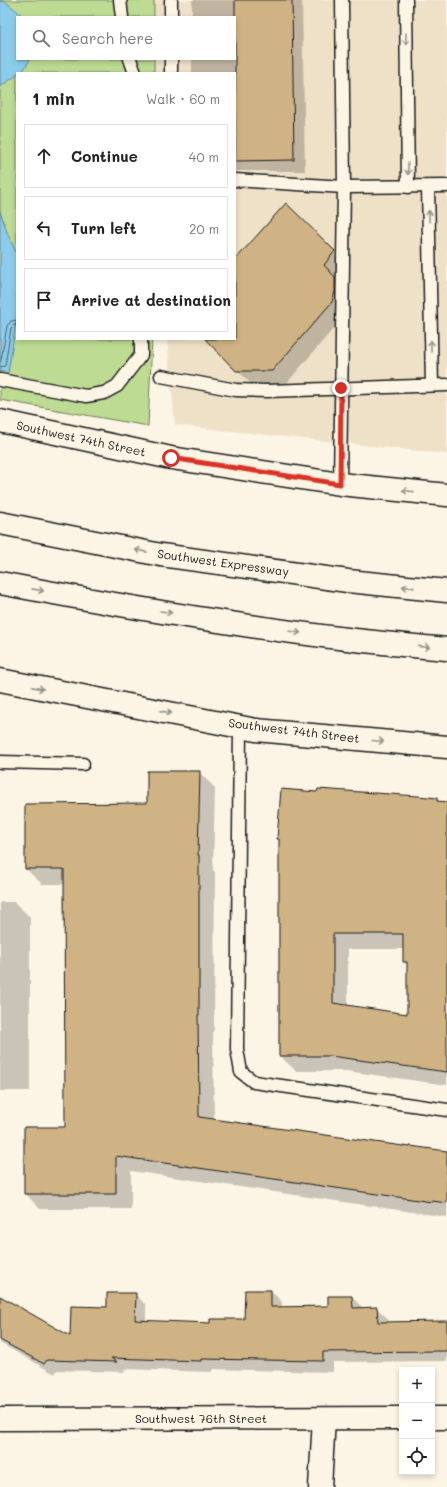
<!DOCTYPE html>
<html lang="en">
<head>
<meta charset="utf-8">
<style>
	:root { --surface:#fff; --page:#f6f6f6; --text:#222; --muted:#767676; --line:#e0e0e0 }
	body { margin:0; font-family:Mali,sans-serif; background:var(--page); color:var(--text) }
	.controls { position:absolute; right:12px; bottom:12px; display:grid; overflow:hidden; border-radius:0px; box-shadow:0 2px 6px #0003 }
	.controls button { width:36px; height:36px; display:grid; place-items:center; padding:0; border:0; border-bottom:1px solid var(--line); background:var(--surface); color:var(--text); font:20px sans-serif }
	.stop { position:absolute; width:12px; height:12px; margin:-9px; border:3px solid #d93025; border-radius:50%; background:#fff }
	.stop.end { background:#d93025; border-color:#fff; box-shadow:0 1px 4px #0008 }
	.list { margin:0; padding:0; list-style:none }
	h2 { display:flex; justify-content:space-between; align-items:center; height:52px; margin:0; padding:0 16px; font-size:17px }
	h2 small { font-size:13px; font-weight:400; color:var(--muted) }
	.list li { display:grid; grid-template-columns:26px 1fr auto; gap:12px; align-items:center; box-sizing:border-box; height:64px; margin:0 8px 8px; padding:0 8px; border:1px solid var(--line); border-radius:0px }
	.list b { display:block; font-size:15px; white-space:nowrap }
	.list em { font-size:13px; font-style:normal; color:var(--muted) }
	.icon { flex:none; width:22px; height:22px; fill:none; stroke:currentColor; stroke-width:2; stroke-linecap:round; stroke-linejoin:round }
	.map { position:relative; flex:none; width:447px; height:1487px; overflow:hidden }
	.search { position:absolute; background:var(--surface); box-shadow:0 2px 6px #0003; left:16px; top:16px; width:220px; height:44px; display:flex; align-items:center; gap:10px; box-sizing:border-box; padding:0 14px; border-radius:0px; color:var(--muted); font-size:15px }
	.panel { position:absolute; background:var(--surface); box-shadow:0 2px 6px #0003; left:16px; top:72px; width:220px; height:268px; border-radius:0px }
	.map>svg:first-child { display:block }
	.built { fill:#eee1c8 }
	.green { fill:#bddb93; stroke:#6c7c58 }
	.water { fill:#8bccec; stroke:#5f8699 }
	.shadow { fill:#0003; fill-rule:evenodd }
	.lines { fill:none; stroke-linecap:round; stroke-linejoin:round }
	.shore { stroke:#48626f; stroke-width:1 }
	.building { fill:#cfb384; stroke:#1c1c1c; fill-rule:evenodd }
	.lane-casing { stroke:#1c1c1c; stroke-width:15 }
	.street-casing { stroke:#1c1c1c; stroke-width:25 }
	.secondary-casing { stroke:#1c1c1c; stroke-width:25 }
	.highway-casing { stroke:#1c1c1c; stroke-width:25 }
	.lane { stroke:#fcf5e5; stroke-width:12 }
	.street { stroke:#fcf5e5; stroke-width:22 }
	.secondary { stroke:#fcf5e5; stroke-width:22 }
	.highway { stroke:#fcf5e5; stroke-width:22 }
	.oneway { stroke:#97938b }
	.route { stroke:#d93025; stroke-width:5 }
	.labels { text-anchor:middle; stroke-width:3; stroke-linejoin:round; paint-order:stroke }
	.street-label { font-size:12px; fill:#1c1c1c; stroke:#fcf5e5 }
</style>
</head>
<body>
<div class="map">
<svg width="447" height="1487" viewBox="0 0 447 1487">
	<rect width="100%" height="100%" fill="#fcf5e5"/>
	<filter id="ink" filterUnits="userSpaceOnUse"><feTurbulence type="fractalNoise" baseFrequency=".025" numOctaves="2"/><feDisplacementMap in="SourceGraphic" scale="8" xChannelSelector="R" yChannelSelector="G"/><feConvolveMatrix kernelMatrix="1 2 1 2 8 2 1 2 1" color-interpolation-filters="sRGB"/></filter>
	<g filter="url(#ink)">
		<path class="built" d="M 154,0 L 447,0 L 447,454 L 175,425 L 167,339 L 235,339 L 235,73 L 154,73 L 154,59 L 235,59 L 235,17 L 154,17 Z"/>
		<path class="green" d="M 0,0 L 154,0 L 154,17 L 17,17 L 17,59 L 154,59 L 154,73 L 17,73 L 17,339 L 152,339 L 148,426 L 0,400 Z"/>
		<g class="water">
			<path d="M 0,1 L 6,2 L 24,17 L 17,17 L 17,59 L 30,59 L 23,71 L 17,73 L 17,75 L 0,87 Z"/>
			<path d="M 0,211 L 8,235 L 17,254 L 17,316 L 8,373 L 0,371 Z"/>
		</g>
		<g class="shadow">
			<path d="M 192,0 L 302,0 L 305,171 L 235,171 L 235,73 L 192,73 L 192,59 L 235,59 L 235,17 L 192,17 Z"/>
			<path d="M 286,205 L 347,265 L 337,279 L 348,291 L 345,315 L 286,384 L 251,384 L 207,339 L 235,339 L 235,262 Z"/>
			<path d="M 199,772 L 215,788 L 213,870 L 215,872 L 214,1030 L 213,1030 L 214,1120 L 447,1153 L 447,1217 L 131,1171 L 131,1209 L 40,1209 L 25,1193 L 66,1128 L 65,884 L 42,884 L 26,869 L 148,804 Z"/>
			<path d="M 437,799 L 440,802 L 447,803 L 447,1085 L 346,1071 L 296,1071 L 280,1056 L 280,841 L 278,838 ZM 348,949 L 404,949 L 404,962 L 408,965 L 408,1015 L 348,1007 Z"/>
			<path d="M 0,902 L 14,902 L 30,917 L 30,1091 L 0,1091 Z"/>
			<path d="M 271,1291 L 282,1302 L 282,1308 L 329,1307 L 352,1297 L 363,1308 L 377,1308 L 388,1319 L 388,1323 L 447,1322 L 447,1361 L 333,1362 L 333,1372 L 212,1369 L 212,1372 L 123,1369 L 126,1372 L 57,1370 L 55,1374 L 0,1343 L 0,1297 L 71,1337 L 108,1308 L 135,1294 L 146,1305 L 146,1322 L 211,1324 L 245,1320 Z"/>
		</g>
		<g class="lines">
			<g class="shore">
				<path d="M 0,362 L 1,360 L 7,326 L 11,321 L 17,320"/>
				<path d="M 0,367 L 5,366 L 11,328 L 14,325 L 17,325"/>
			</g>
		</g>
		<g class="building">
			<path d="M 235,0 L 292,0 L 294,160 L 235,161 Z"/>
			<path d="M 286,203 L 335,251 L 324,265 L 335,277 L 335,292 L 332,302 L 272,371 L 236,371 L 205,339 L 235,339 L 235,260 Z"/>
			<path d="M 147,771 L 200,771 L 198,855 L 199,855 L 199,1015 L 198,1015 L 199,1117 L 410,1147 L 410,1146 L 447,1151 L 447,1203 L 432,1201 L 432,1202 L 116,1156 L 116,1194 L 24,1194 L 24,1127 L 65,1127 L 64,869 L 25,869 L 25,804 L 147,803 Z"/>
			<path d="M 281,789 L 317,792 L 318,789 L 418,796 L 437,798 L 437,801 L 447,802 L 447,1072 L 330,1056 L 279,1056 L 279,839 L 277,839 ZM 333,934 L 403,934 L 403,962 L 407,962 L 407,1014 L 333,1003 Z"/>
			<path d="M 245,1290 L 271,1290 L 271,1307 L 328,1306 L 328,1296 L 352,1296 L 353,1308 L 377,1307 L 378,1322 L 447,1321 L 447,1351 L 323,1352 L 323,1361 L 201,1359 L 201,1361 L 111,1358 L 117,1362 L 47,1360 L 44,1364 L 0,1340 L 0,1296 L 70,1336 L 71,1306 L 107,1307 L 107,1293 L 136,1293 L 135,1320 L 210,1323 L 210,1319 L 244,1319 Z"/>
		</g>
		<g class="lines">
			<g class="lane-casing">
				<g id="lane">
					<path d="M 120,0 L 122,17"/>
					<path d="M 171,0 L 171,17"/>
					<path d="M 406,0 L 408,187"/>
					<path d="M 130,59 L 135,73"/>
					<path d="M 171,59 L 171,73"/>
					<path d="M 235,180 L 344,187 L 447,186"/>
					<path d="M 428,187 L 432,385"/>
					<path d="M 161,376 L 236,390 L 267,391 L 447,385"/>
					<path d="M 0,380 L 86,396 L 104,393 L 117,386 L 141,355 L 141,339"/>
					<path d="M 340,484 L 344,187 L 342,0"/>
					<path d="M 240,727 L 237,1049 L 241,1072 L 254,1082 L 447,1110"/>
					<path d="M 0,762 L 83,764"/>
				</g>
			</g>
			<g class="street-casing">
				<g id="street">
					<path d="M 432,1418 L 447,1418"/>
					<path d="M 0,1419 L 402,1418"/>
					<path d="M 320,1487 L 324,1419"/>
				</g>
			</g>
			<g class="secondary-casing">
				<g id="secondary">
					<path d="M 0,421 L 171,458 L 340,484 L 447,495"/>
					<path d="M 0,680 L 256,730 L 447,747"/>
				</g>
			</g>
			<g class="highway-casing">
				<g id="highway">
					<path d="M 0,523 L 161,555 L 348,581 L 447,591"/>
					<path d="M 0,583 C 115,605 231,625 347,639 C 380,643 414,646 447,649"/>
				</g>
			</g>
			<use href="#lane" class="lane"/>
			<use href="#street" class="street"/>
			<use href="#secondary" class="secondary"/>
			<use href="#highway" class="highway"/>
		</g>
		<defs><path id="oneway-shaft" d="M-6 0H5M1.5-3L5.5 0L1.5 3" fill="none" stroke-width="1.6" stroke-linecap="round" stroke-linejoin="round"/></defs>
		<g class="oneway">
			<use href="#oneway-shaft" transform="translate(406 39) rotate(89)"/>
			<use href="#oneway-shaft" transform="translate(408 169) rotate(89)"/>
			<use href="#oneway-shaft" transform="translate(429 216) rotate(-91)"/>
			<use href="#oneway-shaft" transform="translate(431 346) rotate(-91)"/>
			<use href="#oneway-shaft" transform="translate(408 491) rotate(-174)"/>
			<use href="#oneway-shaft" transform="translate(141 551) rotate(-169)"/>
			<use href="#oneway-shaft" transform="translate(408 587) rotate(-174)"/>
			<use href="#oneway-shaft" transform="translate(38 590) rotate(11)"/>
			<use href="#oneway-shaft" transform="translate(166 612) rotate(9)"/>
			<use href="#oneway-shaft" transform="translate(295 632) rotate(8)"/>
			<use href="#oneway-shaft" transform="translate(424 647) rotate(6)"/>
			<use href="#oneway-shaft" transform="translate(38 688) rotate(11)"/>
			<use href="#oneway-shaft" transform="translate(166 712) rotate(11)"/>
			<use href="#oneway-shaft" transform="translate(378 741) rotate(5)"/>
		</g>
	</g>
	<g class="lines" filter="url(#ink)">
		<path class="route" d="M 171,458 L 340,484 L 341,388"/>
	</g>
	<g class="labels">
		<g class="street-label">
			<text transform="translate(81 439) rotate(12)" y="4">Southwest 74th Street</text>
			<text transform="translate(223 563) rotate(8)" y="4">Southwest Expressway</text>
			<text transform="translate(294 731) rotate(7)" y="4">Southwest 74th Street</text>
			<text x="201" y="1423">Southwest 76th Street</text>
		</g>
	</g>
</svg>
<div class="controls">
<button>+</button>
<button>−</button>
<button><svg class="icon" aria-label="locate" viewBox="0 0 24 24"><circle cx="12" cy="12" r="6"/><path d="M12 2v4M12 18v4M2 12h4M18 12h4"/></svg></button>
</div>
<div class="stop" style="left:171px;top:458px"></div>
<div class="stop end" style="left:341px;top:388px"></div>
<div class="search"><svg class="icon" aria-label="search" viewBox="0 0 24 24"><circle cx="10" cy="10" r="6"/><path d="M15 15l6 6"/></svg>Search here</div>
<section class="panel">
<h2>1 min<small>Walk · 60 m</small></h2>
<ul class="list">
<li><svg class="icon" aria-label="ahead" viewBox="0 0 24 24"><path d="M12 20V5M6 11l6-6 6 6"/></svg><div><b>Continue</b></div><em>40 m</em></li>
<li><svg class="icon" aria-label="left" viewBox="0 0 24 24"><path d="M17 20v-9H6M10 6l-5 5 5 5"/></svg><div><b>Turn left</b></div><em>20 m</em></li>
<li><svg class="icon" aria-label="arrive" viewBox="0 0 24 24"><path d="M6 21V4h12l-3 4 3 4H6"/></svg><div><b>Arrive at destination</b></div></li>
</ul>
</section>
</div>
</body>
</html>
